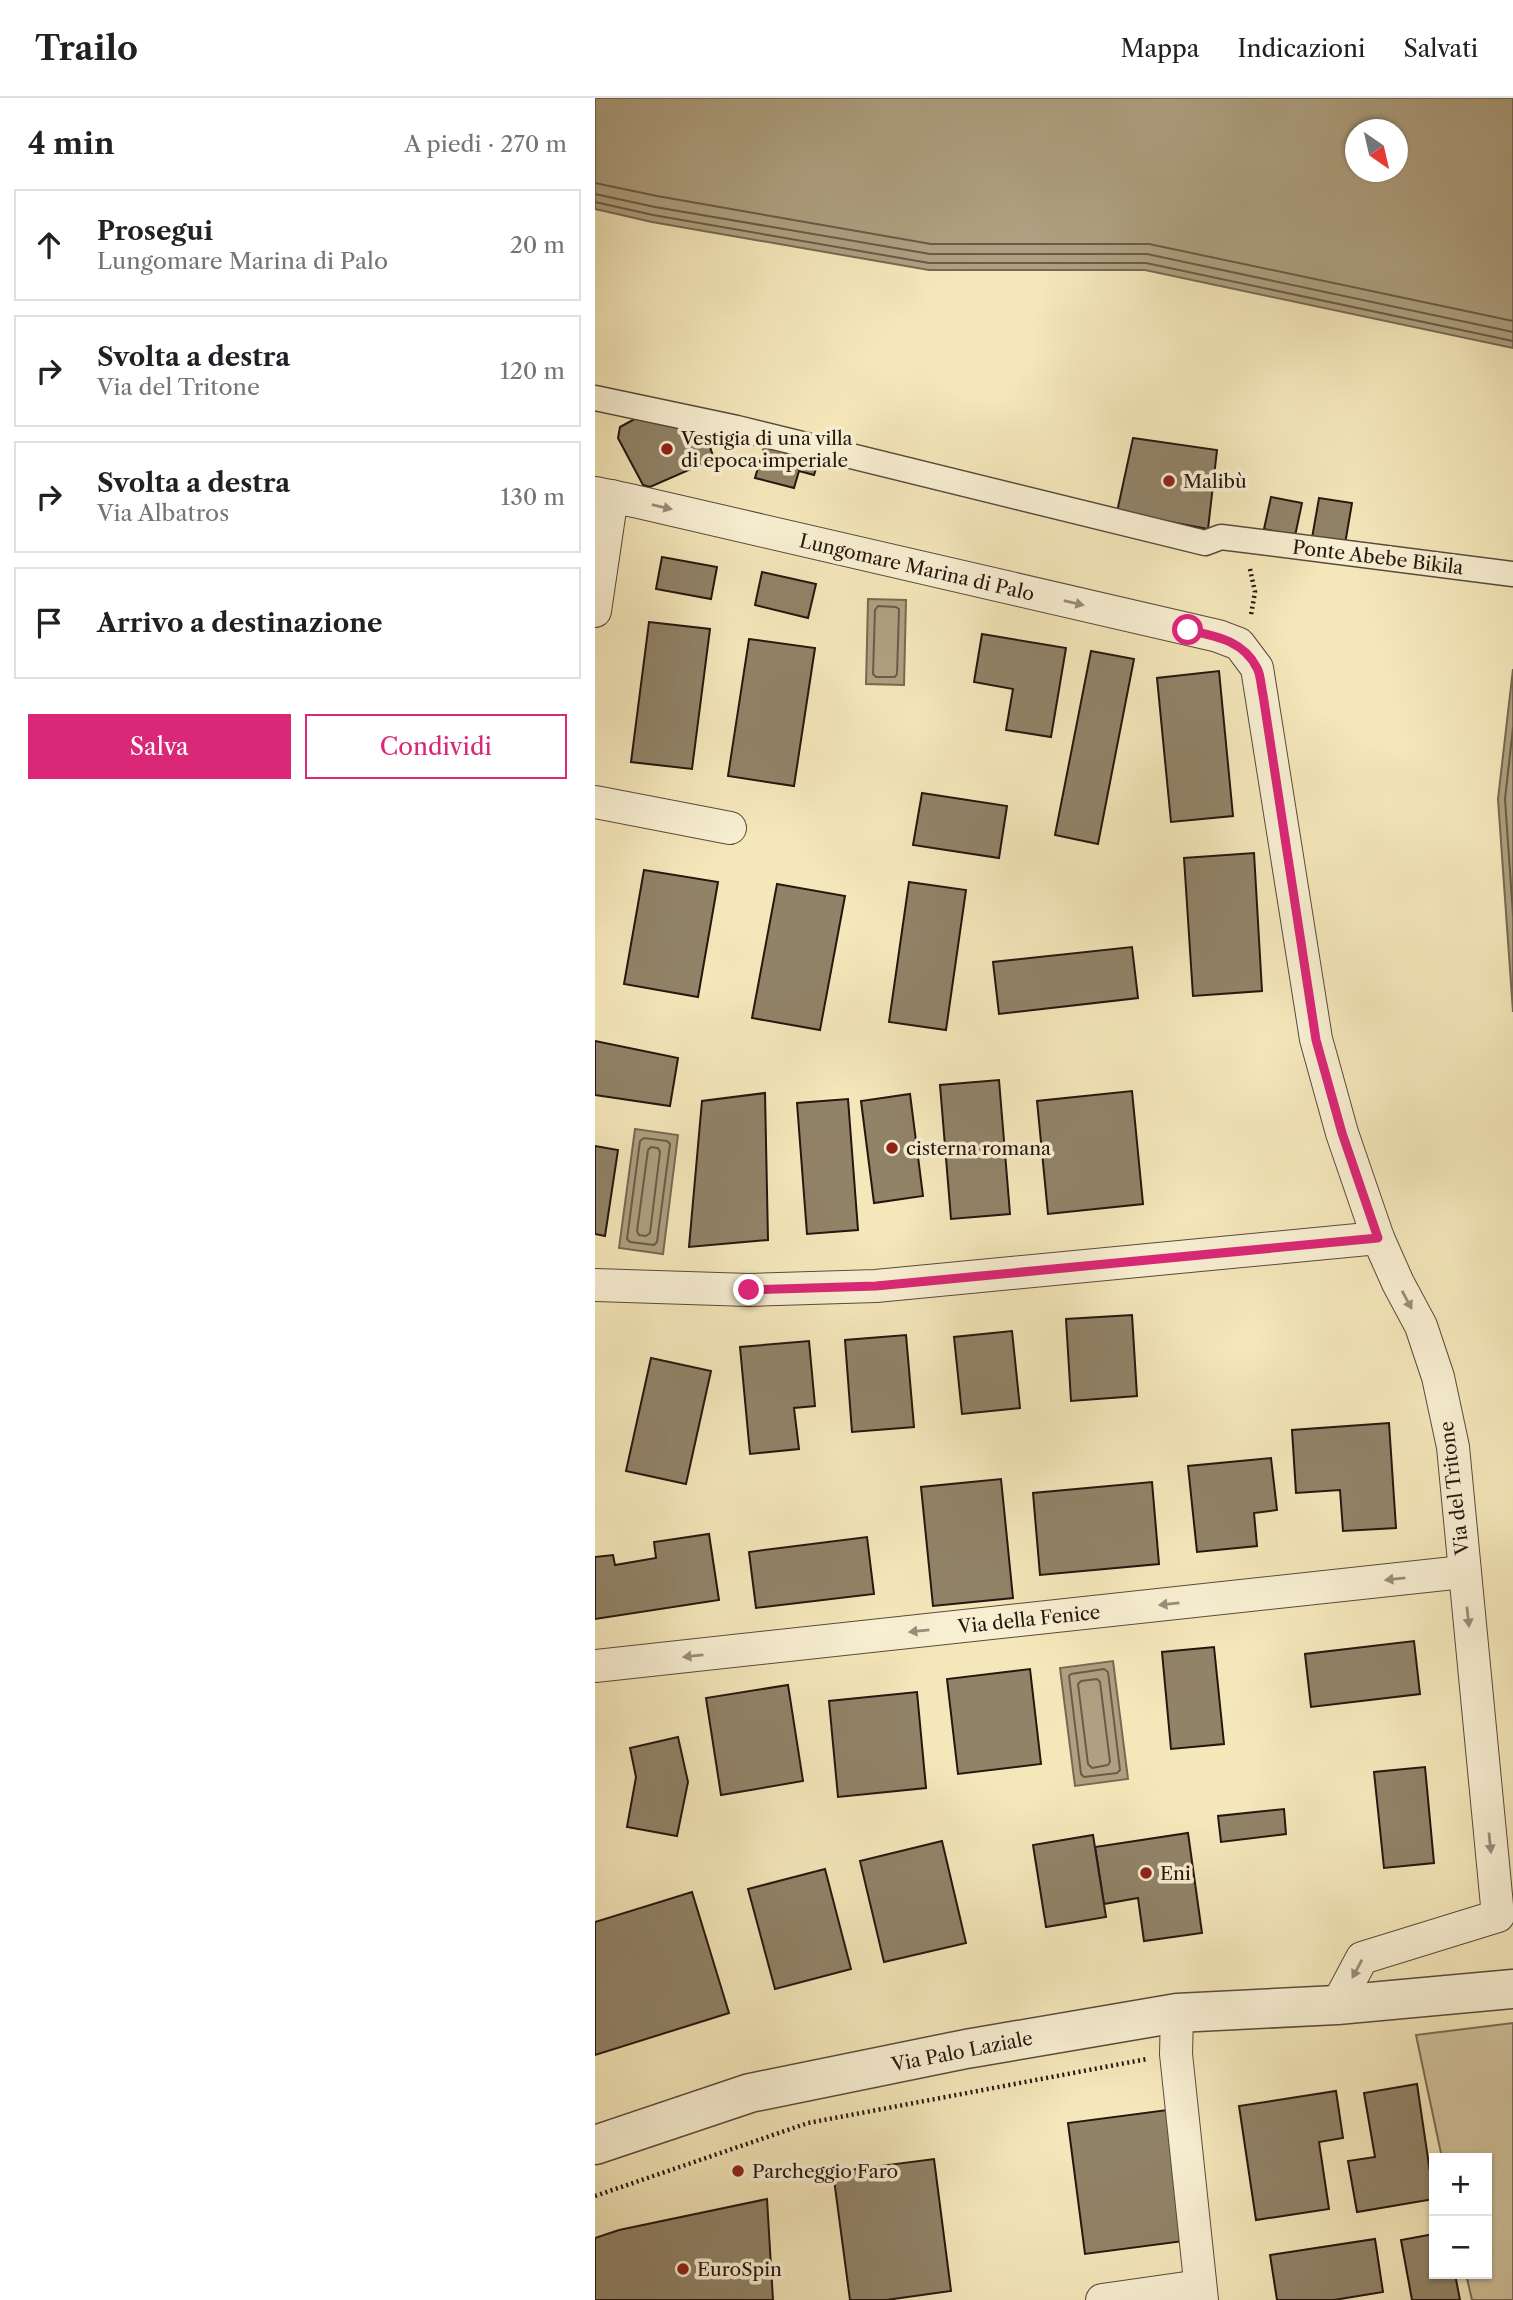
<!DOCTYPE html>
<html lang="it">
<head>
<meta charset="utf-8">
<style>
	:root { --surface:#fff; --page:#f6f6f6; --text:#202124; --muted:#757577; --line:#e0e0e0; --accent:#db2777 }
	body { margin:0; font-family:"Libre Caslon Text",serif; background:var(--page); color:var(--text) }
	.controls { position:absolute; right:21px; bottom:21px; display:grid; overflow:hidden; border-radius:0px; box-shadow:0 2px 5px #0004 }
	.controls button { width:63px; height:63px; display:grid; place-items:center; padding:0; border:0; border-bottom:2px solid var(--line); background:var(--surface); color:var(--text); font:35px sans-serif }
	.compass { position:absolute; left:750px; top:21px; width:63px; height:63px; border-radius:50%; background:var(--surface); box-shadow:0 2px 5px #0004; rotate:146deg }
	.stop { position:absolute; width:21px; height:21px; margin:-16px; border:5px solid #db2777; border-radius:50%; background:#fff }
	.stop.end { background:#db2777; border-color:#fff; box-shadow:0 2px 7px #0008 }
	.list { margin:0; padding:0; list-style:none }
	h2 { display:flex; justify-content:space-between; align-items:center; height:91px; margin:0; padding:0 28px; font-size:30px }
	h2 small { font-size:23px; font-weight:400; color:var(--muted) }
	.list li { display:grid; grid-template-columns:46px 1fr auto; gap:21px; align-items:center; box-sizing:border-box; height:112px; margin:0 14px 14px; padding:0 14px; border:2px solid var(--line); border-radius:0px }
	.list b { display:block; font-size:26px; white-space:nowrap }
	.list p { margin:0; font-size:23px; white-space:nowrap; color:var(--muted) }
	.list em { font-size:23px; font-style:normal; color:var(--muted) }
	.actions { display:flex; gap:14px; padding:21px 28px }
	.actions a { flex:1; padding:16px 0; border:2px solid var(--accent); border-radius:0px; text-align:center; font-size:24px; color:var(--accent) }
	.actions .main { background:var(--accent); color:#fff }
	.icon { flex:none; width:38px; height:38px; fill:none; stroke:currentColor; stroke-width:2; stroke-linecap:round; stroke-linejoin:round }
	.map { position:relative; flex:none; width:918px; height:2202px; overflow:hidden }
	header { display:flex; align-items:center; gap:42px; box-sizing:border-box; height:98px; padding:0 35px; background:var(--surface); border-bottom:2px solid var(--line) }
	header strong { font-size:33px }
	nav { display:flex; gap:38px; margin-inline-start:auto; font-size:24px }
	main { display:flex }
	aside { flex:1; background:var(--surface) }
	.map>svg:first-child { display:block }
	.green { fill:#d1c39d; stroke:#7b6c56; stroke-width:2 }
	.water { fill:#aea080; stroke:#776953; stroke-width:2; fill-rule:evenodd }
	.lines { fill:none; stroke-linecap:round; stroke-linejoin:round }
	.shore { stroke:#6a5b48; stroke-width:2 }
	.building { fill:#918368; stroke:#251610; stroke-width:2 }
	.pedestrian-casing { stroke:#594a3a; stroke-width:27 }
	.minor-casing { stroke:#594a3a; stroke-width:34 }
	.tertiary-casing { stroke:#594a3a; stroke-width:41 }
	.path { stroke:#251610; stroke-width:4.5; stroke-dasharray:2 3.5; stroke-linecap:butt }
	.pedestrian { stroke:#f8efd2; stroke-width:24 }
	.minor { stroke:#f8efd2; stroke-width:32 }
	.tertiary { stroke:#f8efd2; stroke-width:38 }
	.oneway { fill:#998d7b }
	.route { stroke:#db2777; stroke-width:9 }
	.poi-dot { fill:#8f2418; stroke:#f8efd2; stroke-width:2.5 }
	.labels { text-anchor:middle; stroke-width:7; stroke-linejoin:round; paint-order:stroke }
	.poi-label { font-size:19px; fill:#251610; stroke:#f8efd2; text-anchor:start }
	.street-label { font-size:19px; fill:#251610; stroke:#f8efd2 }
</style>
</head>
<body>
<header>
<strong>Trailo</strong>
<nav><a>Mappa</a><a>Indicazioni</a><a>Salvati</a></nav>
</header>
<main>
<aside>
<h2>4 min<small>A piedi · 270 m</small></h2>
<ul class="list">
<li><svg class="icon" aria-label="ahead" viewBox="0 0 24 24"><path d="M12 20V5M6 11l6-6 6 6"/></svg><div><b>Prosegui</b><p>Lungomare Marina di Palo</p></div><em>20 m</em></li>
<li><svg class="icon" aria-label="right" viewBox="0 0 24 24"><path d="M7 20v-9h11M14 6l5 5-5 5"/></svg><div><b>Svolta a destra</b><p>Via del Tritone</p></div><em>120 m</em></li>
<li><svg class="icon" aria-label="right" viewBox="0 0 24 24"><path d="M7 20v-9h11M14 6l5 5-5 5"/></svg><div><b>Svolta a destra</b><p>Via Albatros</p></div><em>130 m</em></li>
<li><svg class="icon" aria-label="arrive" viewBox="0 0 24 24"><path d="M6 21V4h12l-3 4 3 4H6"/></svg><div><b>Arrivo a destinazione</b></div></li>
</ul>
<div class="actions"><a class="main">Salva</a><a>Condividi</a></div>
</aside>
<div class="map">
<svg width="918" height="2202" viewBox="0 0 918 2202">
	<rect width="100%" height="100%" fill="#f4e7ba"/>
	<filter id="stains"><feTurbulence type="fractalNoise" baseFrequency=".00286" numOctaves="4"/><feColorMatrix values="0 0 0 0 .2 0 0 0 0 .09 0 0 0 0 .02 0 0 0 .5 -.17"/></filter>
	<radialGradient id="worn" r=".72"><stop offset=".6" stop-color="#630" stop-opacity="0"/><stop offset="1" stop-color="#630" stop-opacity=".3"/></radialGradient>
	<path class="green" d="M 918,1925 L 918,2202 L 877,2202 L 871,2176 L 892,2176 L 892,2060 L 847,2060 L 821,1937 Z"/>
	<g class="water">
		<path d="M 0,0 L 918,0 L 918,250 L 550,172 L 334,172 L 57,124 L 0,111 ZM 760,32 L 802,32 L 802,74 L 760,74 Z"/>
		<path d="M 273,501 L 311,502 L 309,587 L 271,586 Z"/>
		<path d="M 918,571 L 918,914 L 903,701 Z"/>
		<path d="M 40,1031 L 83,1037 L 68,1156 L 24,1150 Z"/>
		<path d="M 518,1563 L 533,1681 L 480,1688 L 465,1570 Z"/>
	</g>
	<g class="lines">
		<g class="shore">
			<path d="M 0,85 L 62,98 L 336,146 L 554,146 L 918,223"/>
			<path d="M 0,96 L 60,109 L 335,156 L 552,156 L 918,234"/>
			<path d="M 0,104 L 58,117 L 334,165 L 551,165 L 918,243"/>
			<path d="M 283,508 L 301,509 L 304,511 L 302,576 L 300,579 L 281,579 L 278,576 L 280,512 Z"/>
			<path d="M 918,630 L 910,701 L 918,817"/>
			<path d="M 49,1040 L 72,1043 L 75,1046 L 62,1144 L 59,1147 L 35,1144 L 32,1141 L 45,1043 Z"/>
			<path d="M 56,1049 L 63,1050 L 65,1054 L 55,1135 L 51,1138 L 44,1137 L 42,1133 L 53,1052 Z"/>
			<path d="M 509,1571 L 513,1574 L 525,1672 L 522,1675 L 489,1679 L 486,1676 L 474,1578 L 476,1576 Z"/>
			<path d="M 502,1581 L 505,1584 L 515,1664 L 513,1667 L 497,1670 L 493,1666 L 483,1586 L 486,1583 Z"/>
		</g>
	</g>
	<g class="building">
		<path d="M 45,318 L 108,328 L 119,361 L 55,389 L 48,387 L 23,340 L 25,329 Z"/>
		<path d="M 538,340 L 622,352 L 613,431 L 522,414 Z"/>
		<path d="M 170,346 L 224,361 L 219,377 L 204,373 L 199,390 L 160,380 Z"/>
		<path d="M 676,399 L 707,405 L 700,438 L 669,431 Z"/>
		<path d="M 724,400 L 757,405 L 750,446 L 717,440 Z"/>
		<path d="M 67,459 L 122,469 L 116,501 L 61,491 Z"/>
		<path d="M 167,474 L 221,486 L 213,520 L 160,507 Z"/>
		<path d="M 54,524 L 115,531 L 97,671 L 36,664 Z"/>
		<path d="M 387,536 L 471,550 L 456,639 L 411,632 L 418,591 L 379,584 Z"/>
		<path d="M 154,541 L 220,550 L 199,688 L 133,678 Z"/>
		<path d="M 496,553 L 539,561 L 503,746 L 460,737 Z"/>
		<path d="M 624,573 L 638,718 L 576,724 L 562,580 Z"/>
		<path d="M 327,695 L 412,708 L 404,760 L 318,747 Z"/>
		<path d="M 659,755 L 667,893 L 598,898 L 589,760 Z"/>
		<path d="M 49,772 L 123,784 L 103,899 L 29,886 Z"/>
		<path d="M 314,784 L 371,792 L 351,932 L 294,924 Z"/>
		<path d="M 182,786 L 250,798 L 225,932 L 157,920 Z"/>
		<path d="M 537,849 L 543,900 L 404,916 L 398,864 Z"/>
		<path d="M 0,943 L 83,960 L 75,1008 L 0,997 Z"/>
		<path d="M 404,982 L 415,1116 L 356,1121 L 345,987 Z"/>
		<path d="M 537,993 L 548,1106 L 453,1116 L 442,1003 Z"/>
		<path d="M 170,995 L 173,1142 L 94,1149 L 107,1003 Z"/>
		<path d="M 315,996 L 328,1098 L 279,1105 L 266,1003 Z"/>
		<path d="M 253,1001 L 263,1132 L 212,1136 L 202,1005 Z"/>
		<path d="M 0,1048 L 23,1052 L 10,1138 L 0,1136 Z"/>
		<path d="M 537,1217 L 542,1298 L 476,1303 L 471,1221 Z"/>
		<path d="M 417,1233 L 425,1310 L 367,1316 L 359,1239 Z"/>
		<path d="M 311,1237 L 319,1329 L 257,1334 L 250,1242 Z"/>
		<path d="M 214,1243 L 220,1308 L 199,1310 L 204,1351 L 155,1356 L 145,1249 Z"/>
		<path d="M 56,1260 L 116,1273 L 91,1386 L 31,1373 Z"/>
		<path d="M 794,1325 L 801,1430 L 748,1433 L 745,1392 L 701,1395 L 697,1332 Z"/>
		<path d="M 676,1360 L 682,1412 L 659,1415 L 662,1448 L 602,1454 L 593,1368 Z"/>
		<path d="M 406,1381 L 418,1500 L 338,1508 L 326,1389 Z"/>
		<path d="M 557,1384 L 564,1466 L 445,1477 L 438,1395 Z"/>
		<path d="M 114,1436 L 124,1502 L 0,1521 L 0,1459 L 18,1457 L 20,1467 L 61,1460 L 59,1444 Z"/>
		<path d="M 272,1439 L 279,1496 L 161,1510 L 154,1454 Z"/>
		<path d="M 819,1543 L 825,1596 L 716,1609 L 710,1556 Z"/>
		<path d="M 619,1549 L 629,1646 L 576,1651 L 567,1554 Z"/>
		<path d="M 435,1571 L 446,1666 L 363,1676 L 352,1581 Z"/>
		<path d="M 193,1587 L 208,1683 L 126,1697 L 111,1600 Z"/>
		<path d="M 322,1594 L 331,1690 L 243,1699 L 234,1603 Z"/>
		<path d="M 83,1639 L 93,1684 L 82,1738 L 32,1729 L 41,1679 L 35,1650 Z"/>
		<path d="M 830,1669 L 839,1765 L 789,1770 L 779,1674 Z"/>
		<path d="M 689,1711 L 691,1736 L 626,1744 L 623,1718 Z"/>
		<path d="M 593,1735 L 607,1835 L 549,1843 L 543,1800 L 509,1806 L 500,1749 Z"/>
		<path d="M 498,1737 L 511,1819 L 451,1829 L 438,1747 Z"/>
		<path d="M 347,1743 L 371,1845 L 289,1864 L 265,1763 Z"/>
		<path d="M 230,1771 L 256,1871 L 180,1891 L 153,1791 Z"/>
		<path d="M 97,1794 L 134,1915 L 0,1957 L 0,1824 Z"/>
		<path d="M 822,1986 L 839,2101 L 762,2114 L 753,2063 L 780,2059 L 769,1995 Z"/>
		<path d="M 741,1993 L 748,2040 L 724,2044 L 734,2111 L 661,2122 L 644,2008 Z"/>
		<path d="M 572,2012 L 589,2143 L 490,2156 L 473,2025 Z"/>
		<path d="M 339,2061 L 356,2193 L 291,2202 L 255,2202 L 238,2074 Z"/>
		<path d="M 172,2101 L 178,2202 L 0,2202 L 0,2140 L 24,2132 Z"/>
		<path d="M 839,2136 L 839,2176 L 860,2176 L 865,2202 L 817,2202 L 806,2142 Z"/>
		<path d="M 780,2141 L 788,2194 L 739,2202 L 682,2202 L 675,2157 Z"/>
	</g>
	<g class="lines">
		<g class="pedestrian-casing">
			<path id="pedestrian" d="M 0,300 L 142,330 L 610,445 L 626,439 L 918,476"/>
		</g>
		<g class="minor-casing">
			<g id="minor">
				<path d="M 0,395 L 39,403 L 623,538 L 644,546 L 662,570 L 721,941 L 747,1035 L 783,1140 L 803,1185 L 826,1228 L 843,1279 L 858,1349 L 903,1818 L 767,1860 L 742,1907"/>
				<path d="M 0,513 L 17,398"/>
				<path d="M 0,704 L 135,730"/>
				<path d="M 0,1187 L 154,1192 L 281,1188 L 783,1140"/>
				<path d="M 0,1568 L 868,1474"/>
				<path d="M 582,1915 L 581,1956 L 607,2202"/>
				<path d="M 507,2202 L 605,2188"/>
			</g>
		</g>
		<g class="tertiary-casing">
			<path id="tertiary" d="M 0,2047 L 155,1995 L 371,1951 L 582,1915 L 742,1907 L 918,1891"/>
		</g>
		<g class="path">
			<path d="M 655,471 L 660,494 L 656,517"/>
			<path d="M 0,2098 L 213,2025 L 552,1961"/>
		</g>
		<use href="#pedestrian" class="pedestrian"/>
		<use href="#minor" class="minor"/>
		<use href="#tertiary" class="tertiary"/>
	</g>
	<defs><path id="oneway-solid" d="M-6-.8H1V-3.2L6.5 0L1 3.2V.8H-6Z" transform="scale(1.75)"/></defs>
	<g class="oneway">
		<use href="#oneway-solid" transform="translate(67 409) rotate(13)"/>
		<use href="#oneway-solid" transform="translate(479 505) rotate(13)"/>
		<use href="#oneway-solid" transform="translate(812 1202) rotate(62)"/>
		<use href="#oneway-solid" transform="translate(800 1481) rotate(174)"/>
		<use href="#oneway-solid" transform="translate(574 1506) rotate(174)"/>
		<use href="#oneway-solid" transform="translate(873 1519) rotate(84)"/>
		<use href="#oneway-solid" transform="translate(324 1533) rotate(174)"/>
		<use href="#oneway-solid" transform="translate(98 1558) rotate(174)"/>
		<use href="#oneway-solid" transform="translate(895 1745) rotate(84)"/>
		<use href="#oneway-solid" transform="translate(762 1871) rotate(118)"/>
	</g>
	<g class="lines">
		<path class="route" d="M 154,1192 L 281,1188 L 783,1140 L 747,1035 L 721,942 L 668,597 C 666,589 666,577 662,570 C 648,542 620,538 593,532"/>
	</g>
	<g class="poi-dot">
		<circle cx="72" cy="351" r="7"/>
		<circle cx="574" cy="383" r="7"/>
		<circle cx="297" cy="1050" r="7"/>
		<circle cx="551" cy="1775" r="7"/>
		<circle cx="143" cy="2073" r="7"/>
		<circle cx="88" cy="2171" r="7"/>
	</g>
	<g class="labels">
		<g class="poi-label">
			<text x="86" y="347">Vestigia di una villa<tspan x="86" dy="22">di epoca imperiale</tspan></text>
			<text x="588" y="390">Malibù</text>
			<text x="311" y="1057">cisterna romana</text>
			<text x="565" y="1782">Eni</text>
			<text x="157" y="2080">Parcheggio Faro</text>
			<text x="102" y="2178">EuroSpin</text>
		</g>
		<g class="street-label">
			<text transform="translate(783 459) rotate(7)" y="7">Ponte Abebe Bikila</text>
			<text transform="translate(322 469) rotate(13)" y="7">Lungomare Marina di Palo</text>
			<text transform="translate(859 1390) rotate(-97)" y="7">Via del Tritone</text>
			<text transform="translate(434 1521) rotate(-6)" y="7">Via della Fenice</text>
			<text transform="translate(367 1953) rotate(-11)" y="7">Via Palo Laziale</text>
		</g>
	</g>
	<rect width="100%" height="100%" filter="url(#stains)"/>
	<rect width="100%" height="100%" fill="url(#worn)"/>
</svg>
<div class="controls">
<button>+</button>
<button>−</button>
</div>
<svg class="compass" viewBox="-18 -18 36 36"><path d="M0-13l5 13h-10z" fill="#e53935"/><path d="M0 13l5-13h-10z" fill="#757577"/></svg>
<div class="stop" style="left:593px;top:532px"></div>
<div class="stop end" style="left:154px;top:1192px"></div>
</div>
</main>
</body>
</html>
